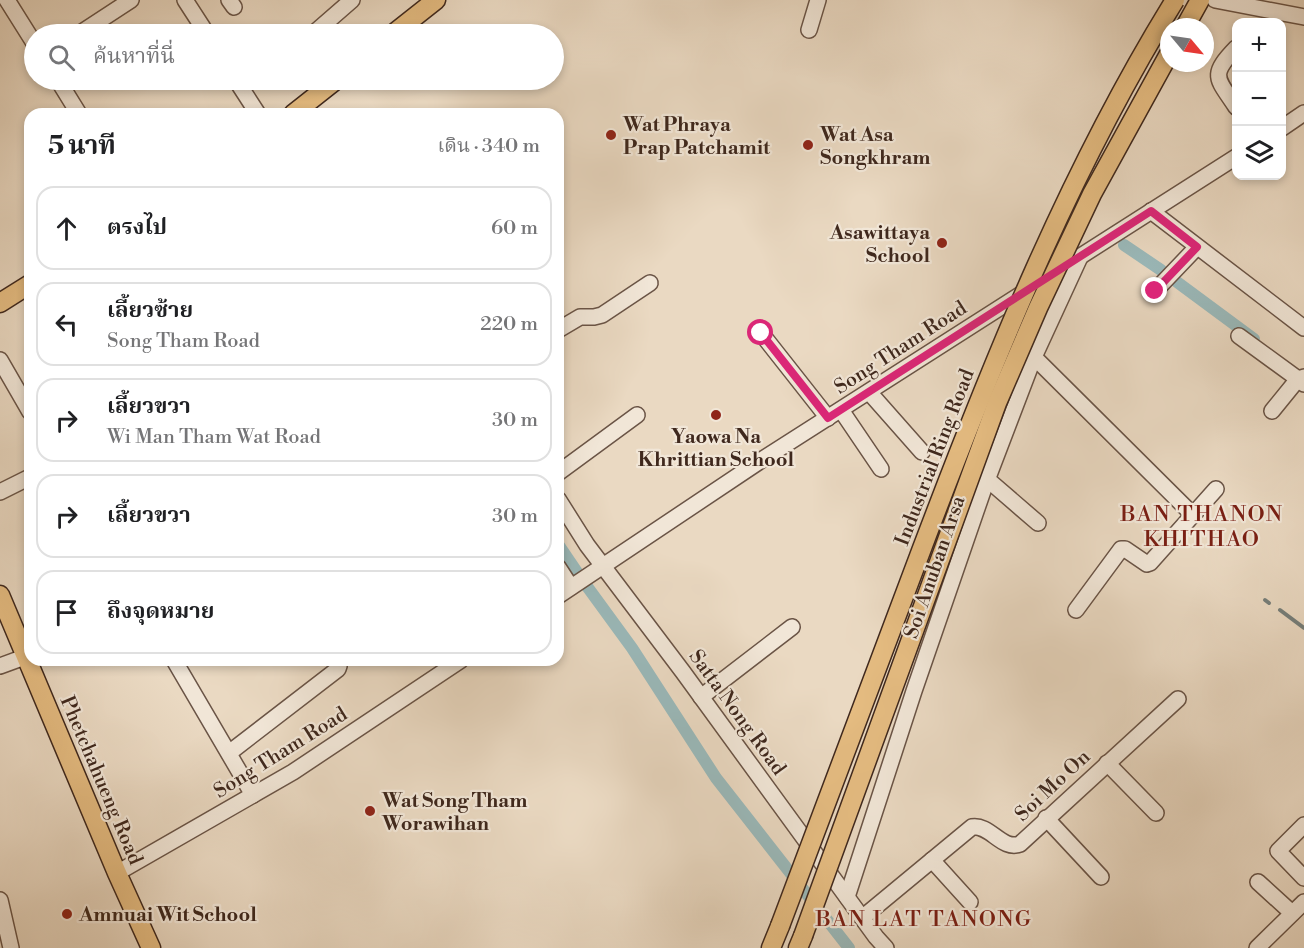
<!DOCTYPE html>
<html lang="th">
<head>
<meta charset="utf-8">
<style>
	:root { --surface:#fff; --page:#f2f2f2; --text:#202124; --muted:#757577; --line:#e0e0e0 }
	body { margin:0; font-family:"Libre Bodoni","Noto Serif Thai",serif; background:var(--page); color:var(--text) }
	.controls { position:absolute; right:18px; top:18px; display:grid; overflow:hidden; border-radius:12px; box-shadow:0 3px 9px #0003 }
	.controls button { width:54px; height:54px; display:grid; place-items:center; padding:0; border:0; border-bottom:2px solid var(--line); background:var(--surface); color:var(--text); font:30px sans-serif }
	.compass { position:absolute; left:1160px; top:18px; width:54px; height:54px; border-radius:50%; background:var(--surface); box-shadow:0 3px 9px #0003; rotate:119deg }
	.stop { position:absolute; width:18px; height:18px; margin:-14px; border:4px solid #db2777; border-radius:50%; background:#fff }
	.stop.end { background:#db2777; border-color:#fff; box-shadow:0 2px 6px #0008 }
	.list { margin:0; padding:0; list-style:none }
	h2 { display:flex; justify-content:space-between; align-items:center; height:78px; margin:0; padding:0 24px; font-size:26px }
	h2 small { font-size:20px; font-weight:400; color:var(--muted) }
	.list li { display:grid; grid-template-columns:39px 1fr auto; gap:18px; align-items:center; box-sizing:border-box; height:84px; margin:0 12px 12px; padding:0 12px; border:2px solid var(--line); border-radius:18px }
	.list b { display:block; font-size:22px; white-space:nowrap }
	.list p { margin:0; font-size:20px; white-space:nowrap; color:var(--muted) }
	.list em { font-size:20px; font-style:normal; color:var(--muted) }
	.icon { flex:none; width:33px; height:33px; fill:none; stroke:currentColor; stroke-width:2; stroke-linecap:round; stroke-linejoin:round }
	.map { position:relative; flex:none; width:1304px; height:948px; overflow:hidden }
	.search { position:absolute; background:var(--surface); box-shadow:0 3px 9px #0003; left:24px; top:24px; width:540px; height:66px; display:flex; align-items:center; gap:15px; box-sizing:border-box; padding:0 21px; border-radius:33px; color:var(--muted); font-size:22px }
	.panel { position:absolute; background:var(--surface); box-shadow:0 3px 9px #0003; left:24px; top:108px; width:540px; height:558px; border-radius:18px }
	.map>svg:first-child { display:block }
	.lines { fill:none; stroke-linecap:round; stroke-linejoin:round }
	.stream { stroke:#767f7b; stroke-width:4 }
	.canal { stroke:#9ab9ba; stroke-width:12 }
	.minor-casing { stroke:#6a5446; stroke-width:18 }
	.major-casing { stroke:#3f281d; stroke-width:21 }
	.minor { stroke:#f1e6d7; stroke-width:15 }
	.major { stroke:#e5bc81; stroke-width:18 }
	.major-bridge-casing { stroke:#3f281d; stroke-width:21; stroke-linecap:butt }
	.major-bridge { stroke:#e5bc81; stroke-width:18 }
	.route { stroke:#db2777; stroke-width:8 }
	.poi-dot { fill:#8f2418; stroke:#f1e6d7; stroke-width:2 }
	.labels { text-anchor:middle; stroke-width:4.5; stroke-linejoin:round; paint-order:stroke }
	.poi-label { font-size:20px; font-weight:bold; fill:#3f281d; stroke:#f1e6d7; text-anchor:start }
	.street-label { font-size:20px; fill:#3f281d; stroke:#f1e6d7 }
	.quarter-label { font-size:22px; letter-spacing:1.5px; fill:#7a1f14; stroke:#f1e6d7 }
</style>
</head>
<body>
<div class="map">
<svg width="1304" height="948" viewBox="0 0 1304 948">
	<rect width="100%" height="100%" fill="#ead9c2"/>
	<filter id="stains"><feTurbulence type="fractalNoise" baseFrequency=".00333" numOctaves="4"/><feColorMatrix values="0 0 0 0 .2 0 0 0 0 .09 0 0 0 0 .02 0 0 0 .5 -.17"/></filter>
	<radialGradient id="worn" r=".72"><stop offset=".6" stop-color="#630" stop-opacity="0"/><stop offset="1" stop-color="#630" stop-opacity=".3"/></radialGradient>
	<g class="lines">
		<g class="stream">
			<path d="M 1265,600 L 1269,603"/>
			<path d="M 1280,610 L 1304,628"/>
		</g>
		<g class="canal">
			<path d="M 1124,245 L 1161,270"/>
			<path d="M 1177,282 L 1254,339"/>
			<path d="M 558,544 L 577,572"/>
			<path d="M 586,585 L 632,648 L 716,778 L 849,948"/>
		</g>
		<g class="minor-casing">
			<g id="minor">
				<path d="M 7,0 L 34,43"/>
				<path d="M 185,0 L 207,34"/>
				<path d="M 229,0 L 234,7"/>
				<path d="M 1215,0 L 1304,17"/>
				<path d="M 809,30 L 818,0"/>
				<path d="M 79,34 L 131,0"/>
				<path d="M 313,34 L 352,0"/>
				<path d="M 1236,48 C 1209,76 1217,78 1236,107"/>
				<path d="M 58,80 L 79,114"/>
				<path d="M 236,80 L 258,114"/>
				<path d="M 1282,128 L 1304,113"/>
				<path d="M 1151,211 L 1304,328"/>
				<path d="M 1155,291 L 1197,247"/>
				<path d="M 558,330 L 580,317 L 594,317 L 602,315 L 650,283"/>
				<path d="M 761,333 L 828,418"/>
				<path d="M 1239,336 L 1298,379 L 1304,377"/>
				<path d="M 1034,357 L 1192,514"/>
				<path d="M 0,360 L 30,412"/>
				<path d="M 869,392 L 922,452"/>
				<path d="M 841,410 L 881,469"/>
				<path d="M 1272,411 L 1298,379 L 1304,384"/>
				<path d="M 558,473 L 637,415"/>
				<path d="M 987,479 L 1038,523"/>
				<path d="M 0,492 L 30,477"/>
				<path d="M 558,499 L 587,545 L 683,672 L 876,937 L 886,948"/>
				<path d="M 558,567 L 571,587"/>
				<path d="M 558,596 L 763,459 L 1236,157"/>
				<path d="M 1076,610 L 1121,549 L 1125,549 L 1147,564 L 1150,563 L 1216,489"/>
				<path d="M 174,660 L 253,795"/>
				<path d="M 0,666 L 30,655"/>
				<path d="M 701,697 L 792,627"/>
				<path d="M 229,753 L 338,669 L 339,666 L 335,660"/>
				<path d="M 1107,763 L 1156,813"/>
				<path d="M 1046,818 L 1101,877"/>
				<path d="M 1304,825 L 1278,851 L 1304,878"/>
				<path d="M 932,860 L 970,902"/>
				<path d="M 117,873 L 293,772 L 461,660"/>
				<path d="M 1258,882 L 1292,913"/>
				<path d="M 847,897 L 914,691 L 984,488 L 1034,357 L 1080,257"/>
				<path d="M 0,900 L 11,948"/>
				<path d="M 862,918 L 972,827 C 990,824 1002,851 1020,844 L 1178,699"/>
				<path d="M 1257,948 L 1304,902"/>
			</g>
		</g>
		<g class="major-casing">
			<g id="major">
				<path d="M 1185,27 L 1200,0"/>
				<path d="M 393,34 L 436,0"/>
				<path d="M 293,114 L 336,80"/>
				<path d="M 0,303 L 30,284"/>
				<path d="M 0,595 L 117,873 L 151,948"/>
				<path d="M 771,948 L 780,926"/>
				<path d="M 798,948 L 803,936"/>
			</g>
		</g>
		<use href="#minor" class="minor"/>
		<use href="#major" class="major"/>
		<g class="major-bridge-casing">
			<g id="major-bridge">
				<path d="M 780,926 C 827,801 874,676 921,551 C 992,363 1069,171 1175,0"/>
				<path d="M 803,936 L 997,403 L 1038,308 L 1092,194 L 1169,54"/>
			</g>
		</g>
		<use href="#major-bridge" class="major-bridge"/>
	</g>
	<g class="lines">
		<path class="route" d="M 761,333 L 828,418 L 1151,211 L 1197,247 L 1155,291"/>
	</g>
	<g class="poi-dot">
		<circle cx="611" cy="135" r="6"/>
		<circle cx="808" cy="145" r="6"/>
		<circle cx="942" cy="243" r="6"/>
		<circle cx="716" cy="415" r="6"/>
		<circle cx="370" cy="811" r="6"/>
		<circle cx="67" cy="914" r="6"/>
	</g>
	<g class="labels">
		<g class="poi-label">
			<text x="623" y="131">Wat Phraya<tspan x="623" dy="23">Prap Patchamit</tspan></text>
			<text x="820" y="141">Wat Asa<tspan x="820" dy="23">Songkhram</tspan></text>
			<text x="930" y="239" text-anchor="end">Asawittaya<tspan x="930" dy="23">School</tspan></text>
			<text x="716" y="443" text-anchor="middle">Yaowa Na<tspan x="716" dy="23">Khrittian School</tspan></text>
			<text x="382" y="807">Wat Song Tham<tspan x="382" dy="23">Worawihan</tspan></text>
			<text x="79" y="921">Amnuai Wit School</text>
		</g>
		<g class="street-label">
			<text transform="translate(900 347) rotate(-33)" y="7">Song Tham Road</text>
			<text transform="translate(934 457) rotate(-69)" y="7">Industrial Ring Road</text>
			<text transform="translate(934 567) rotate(-71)" y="7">Soi Anuban Arsa</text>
			<text transform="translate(738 712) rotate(54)" y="7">Satta Nong Road</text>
			<text transform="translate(280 752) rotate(-32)" y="7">Song Tham Road</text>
			<text transform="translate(102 780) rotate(67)" y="7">Phetchahueng Road</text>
			<text transform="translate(1052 785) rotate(-43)" y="7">Soi Mo On</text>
		</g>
		<g class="quarter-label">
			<text x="1202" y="521">BAN THANON<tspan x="1202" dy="25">KHITHAO</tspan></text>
			<text x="924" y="926">BAN LAT TANONG</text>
		</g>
	</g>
	<rect width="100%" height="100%" filter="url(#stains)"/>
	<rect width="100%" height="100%" fill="url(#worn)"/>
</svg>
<div class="controls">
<button>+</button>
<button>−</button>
<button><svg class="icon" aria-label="layers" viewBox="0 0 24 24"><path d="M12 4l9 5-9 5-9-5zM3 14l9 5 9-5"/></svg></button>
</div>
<svg class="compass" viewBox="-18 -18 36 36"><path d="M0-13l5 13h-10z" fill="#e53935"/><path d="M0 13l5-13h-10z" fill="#757577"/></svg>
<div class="stop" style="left:761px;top:333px"></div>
<div class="stop end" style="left:1155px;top:291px"></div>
<div class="search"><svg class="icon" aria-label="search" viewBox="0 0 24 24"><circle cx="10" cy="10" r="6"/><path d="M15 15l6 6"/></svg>ค้นหาที่นี่</div>
<section class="panel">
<h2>5 นาที<small>เดิน · 340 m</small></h2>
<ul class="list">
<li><svg class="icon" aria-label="ahead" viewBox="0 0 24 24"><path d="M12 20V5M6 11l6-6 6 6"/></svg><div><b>ตรงไป</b></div><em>60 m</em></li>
<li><svg class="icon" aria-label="left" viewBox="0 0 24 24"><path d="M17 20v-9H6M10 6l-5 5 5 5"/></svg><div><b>เลี้ยวซ้าย</b><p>Song Tham Road</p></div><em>220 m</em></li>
<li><svg class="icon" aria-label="right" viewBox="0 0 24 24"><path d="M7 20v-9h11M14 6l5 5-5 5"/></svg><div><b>เลี้ยวขวา</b><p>Wi Man Tham Wat Road</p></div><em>30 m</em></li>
<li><svg class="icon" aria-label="right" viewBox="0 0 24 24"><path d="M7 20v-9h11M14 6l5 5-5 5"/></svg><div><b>เลี้ยวขวา</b></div><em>30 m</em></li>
<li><svg class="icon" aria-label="arrive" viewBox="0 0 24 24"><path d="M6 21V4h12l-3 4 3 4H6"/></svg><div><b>ถึงจุดหมาย</b></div></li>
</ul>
</section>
</div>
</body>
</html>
